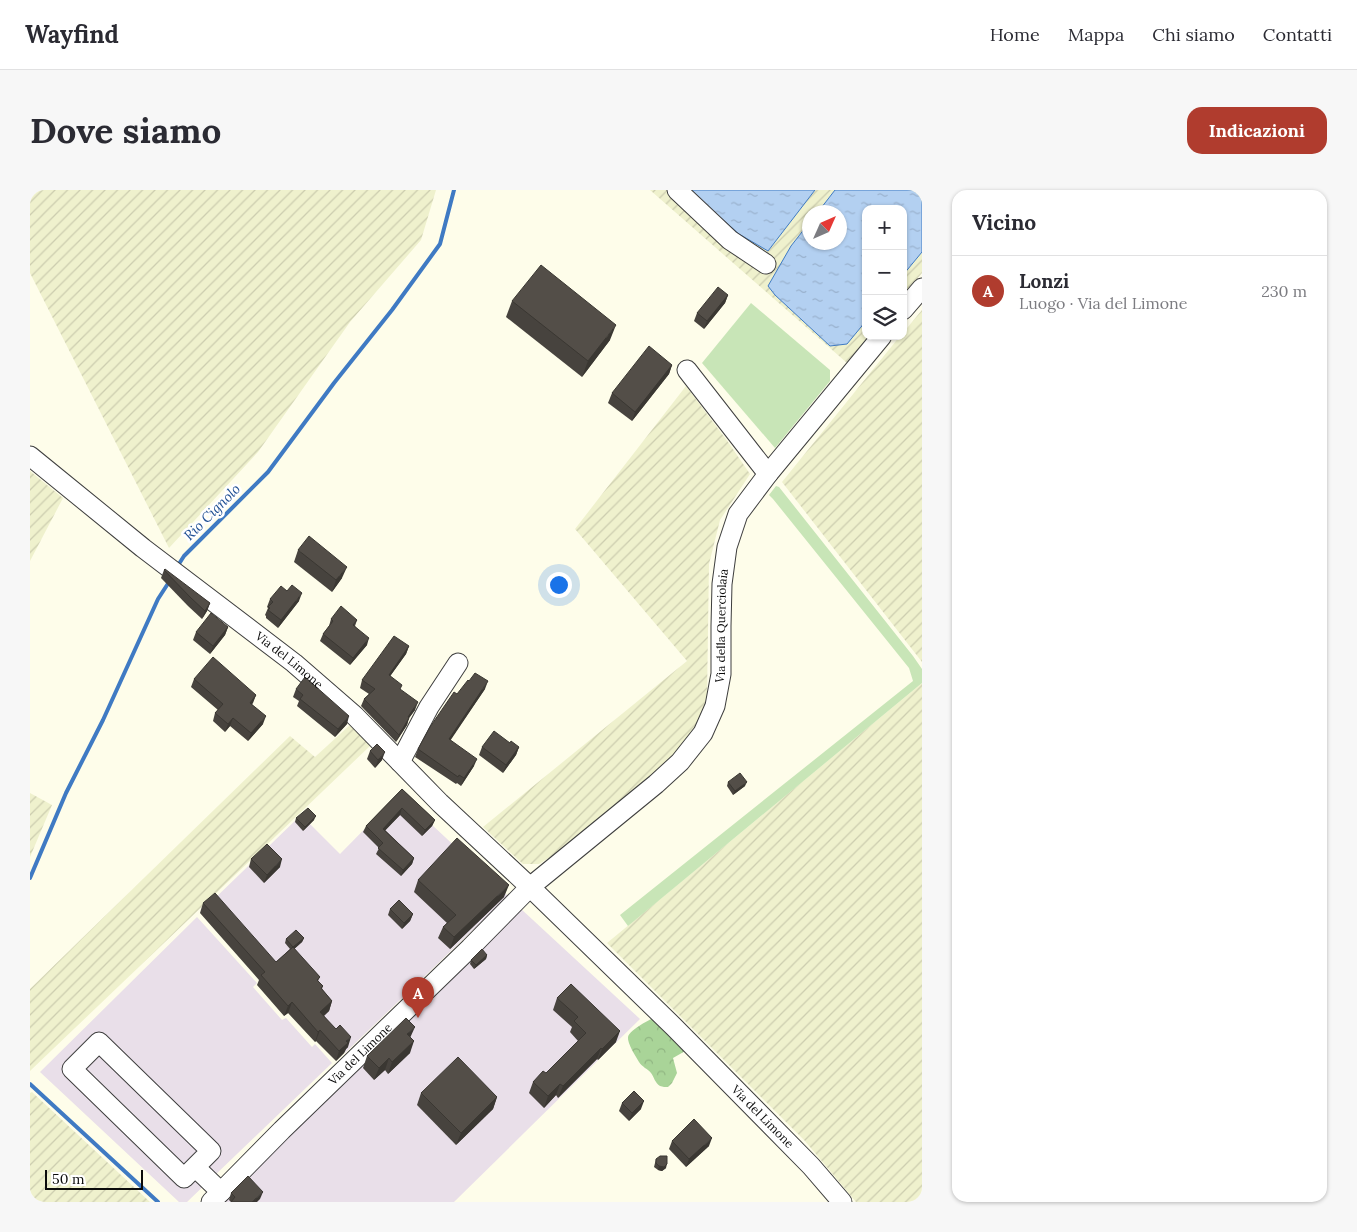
<!DOCTYPE html>
<html lang="it">
<head>
<meta charset="utf-8">
<style>
	:root { --surface:#fff; --page:#f7f7f7; --text:#2b2b33; --muted:#7c7c81; --line:#e1e1e2; --accent:#b03c2e }
	body { margin:0; font-family:Lora,serif; background:var(--page); color:var(--text) }
	.controls { position:absolute; right:15px; top:15px; display:grid; overflow:hidden; border-radius:10px; box-shadow:0 1px 4px #0004 }
	.controls button { width:45px; height:45px; display:grid; place-items:center; padding:0; border:0; border-bottom:1px solid var(--line); background:var(--surface); color:var(--text); font:25px sans-serif }
	.compass { position:absolute; left:772px; top:15px; width:45px; height:45px; border-radius:50%; background:var(--surface); box-shadow:0 1px 4px #0004; rotate:45deg }
	.scale { position:absolute; left:15px; bottom:12px; width:98px; box-sizing:border-box; padding-left:5px; border:2px solid #0b0b0b; border-top:0; font-size:14px; line-height:18px; white-space:nowrap; color:#0b0b0b; -webkit-text-stroke:4px #fff; paint-order:stroke }
	.you { position:absolute; left:528px; top:394px; width:18px; height:18px; margin:-12px; border:4px solid #fff; border-radius:50%; background:#1a73e8; box-shadow:0 0 0 8px #1a73e833 }
	.badge { display:grid; place-items:center; width:32px; height:32px; border-radius:50%; background:var(--accent); color:#fff; font-size:16px; font-weight:700 }
	.pin { position:absolute; translate:-50% -41px; filter:drop-shadow(0 1px 2px #0008) }
	.pin::after { content:''; position:absolute; top:26px; width:18px; height:15px; background:inherit; clip-path:polygon(0 0,100% 0,50% 100%) }
	.list { margin:0; padding:0; list-style:none }
	h2 { display:flex; justify-content:space-between; align-items:center; height:65px; margin:0; padding:0 20px; font-size:21px }
	h2 small { font-size:16px; font-weight:400; color:var(--muted) }
	.list li { display:grid; grid-template-columns:32px 1fr auto; gap:15px; align-items:center; box-sizing:border-box; height:70px; padding:0 20px; border-top:1px solid var(--line) }
	.list b { display:block; font-size:19px; white-space:nowrap }
	.list p { margin:0; font-size:16px; white-space:nowrap; color:var(--muted) }
	.list em { font-size:16px; font-style:normal; color:var(--muted) }
	.icon { flex:none; width:28px; height:28px; fill:none; stroke:currentColor; stroke-width:2; stroke-linecap:round; stroke-linejoin:round }
	.map { position:relative; flex:none; width:892px; height:1012px; overflow:hidden; border-radius:15px }
	header { display:flex; align-items:center; gap:30px; box-sizing:border-box; height:70px; padding:0 25px; background:var(--surface); border-bottom:1px solid var(--line) }
	header strong { font-size:24px }
	nav { display:flex; gap:28px; margin-inline-start:auto; font-size:18px }
	.intro { display:flex; align-items:center; justify-content:space-between; box-sizing:border-box; height:120px; padding:0 30px }
	h1 { margin:0; font-size:35px }
	.button { padding:12px 22px; border-radius:15px; background:var(--accent); color:#fff; font-size:18px; font-weight:700 }
	main { display:flex; gap:30px; padding:0 30px }
	aside { flex:1; background:var(--surface); border-radius:15px; box-shadow:0 1px 4px #0004 }
	.map>svg:first-child { display:block }
	.industrial { fill:#e9dfe9 }
	.farmland { fill:url(#farmland-furrows); fill-rule:evenodd }
	.green { fill:#c8e5b7 }
	.forest { fill:url(#forest-crowns) }
	.water { fill:url(#water-ripples); stroke:#3f7ac3 }
	.lines { fill:none; stroke-linecap:round; stroke-linejoin:round }
	.stream { stroke:#3f7ac3; stroke-width:4 }
	.minor-casing { stroke:#3e3e3e; stroke-width:21 }
	.minor { stroke:#fff; stroke-width:19 }
	.wall { fill:#47433e }
	.shaded-wall { fill:#3a3732 }
	.building { fill:#534e48; stroke:#3a3732 }
	.labels { text-anchor:middle; stroke-width:5; stroke-linejoin:round; paint-order:stroke }
	.street-label { font-size:12px; fill:#0b0b0b; stroke:#fff }
	.water-label { font-size:14px; font-style:italic; fill:#1e4e92; stroke:#fff }
</style>
</head>
<body>
<header>
<strong>Wayfind</strong>
<nav><a>Home</a><a>Mappa</a><a>Chi siamo</a><a>Contatti</a></nav>
</header>
<div class="intro"><h1>Dove siamo</h1><a class="button">Indicazioni</a></div>
<main>
<div class="map">
<svg width="892" height="1012" viewBox="0 0 892 1012">
	<defs>
		<pattern id="farmland-furrows" width="10" height="10" patternUnits="userSpaceOnUse" patternTransform="scale(1.25)"><rect width="10" height="10" fill="#eff1cd"/><path d="M-1 1l2-2M0 10L10 0M9 11l2-2" fill="none" stroke="#cccdaf"/></pattern>
		<pattern id="forest-crowns" width="20" height="18" patternUnits="userSpaceOnUse" patternTransform="scale(1.25)"><rect width="20" height="18" fill="#a9d498"/><path d="M2 6a3 3 0 1 1 6 0M12 15a3 3 0 1 1 6 0" fill="none" stroke="#90b582"/></pattern>
		<pattern id="water-ripples" width="26" height="14" patternUnits="userSpaceOnUse" patternTransform="scale(1.25)"><rect width="26" height="14" fill="#b3d0f1"/><path d="M2 4q2-2 4 0t4 0M15 11q2-2 4 0t4 0" fill="none" stroke="#99b1cd"/></pattern>
	</defs>
	<rect width="100%" height="100%" fill="#fefdea"/>
	<g class="industrial">
		<path d="M 369,604 L 478,706 L 315,863 L 180,713 L 271,625 L 310,664 Z"/>
		<path d="M 490,718 L 610,829 L 424,1012 L 187,1012 Z"/>
		<path d="M 167,727 L 227,793 L 223,797 L 252,830 L 256,828 L 282,857 L 285,854 L 302,873 L 157,1012 L 149,1012 L 10,882 Z"/>
	</g>
	<g class="farmland">
		<path d="M 0,0 L 406,0 L 391,50 L 320,132 L 228,262 L 139,358 L 0,83 Z"/>
		<path d="M 620,0 L 892,0 L 892,83 L 873,105 L 873,19 L 836,19 L 836,146 L 839,146 L 817,173 ZM 779,22 L 809,22 L 809,52 L 779,52 Z"/>
		<path d="M 892,120 L 892,472 L 752,292 L 870,146 L 873,146 L 873,143 Z"/>
		<path d="M 656,196 L 698,252 L 720,284 L 690,330 L 679,374 L 677,507 L 667,536 L 644,569 L 533,659 L 509,674 L 493,674 L 453,637 L 657,471 L 545,339 Z"/>
		<path d="M 0,281 L 33,308 L 0,371 Z"/>
		<path d="M 892,493 L 892,1012 L 826,1012 L 775,951 L 577,753 Z"/>
		<path d="M 321,534 L 340,556 L 0,881 L 0,799 L 260,546 L 285,567 Z"/>
		<path d="M 0,603 L 22,615 L 0,667 Z"/>
		<path d="M 2,902 L 120,1012 L 0,1012 L 0,903 Z"/>
	</g>
	<g class="green">
		<path d="M 721,113 L 800,180 L 800,191 L 745,258 L 672,173 Z"/>
		<path d="M 746,296 L 749,297 L 883,466 L 892,479 L 892,493 L 598,736 L 590,725 L 883,491 L 879,478 L 743,309 L 739,305 Z"/>
	</g>
	<path class="forest" d="M 627,826 L 657,860 L 643,868 L 647,883 L 642,893 L 638,897 C 635,897 633,897 630,896 C 625,893 624,887 621,883 C 618,879 612,877 609,872 C 606,867 597,853 598,847 C 600,839 620,830 627,826 Z"/>
	<g class="water">
		<path d="M 659,0 L 785,0 L 738,61 L 709,44 Z"/>
		<path d="M 805,0 L 892,0 L 892,62 L 873,85 L 873,19 L 836,19 L 836,131 L 817,154 L 800,156 L 745,105 L 738,96 L 761,56 L 779,33 L 779,52 L 809,52 L 809,22 L 788,22 Z"/>
	</g>
	<g class="lines">
		<g class="stream">
			<path d="M 147,377 L 154,366 L 238,282 L 304,193 L 362,120 L 410,54 L 424,0"/>
			<path d="M 0,688 L 36,603 L 73,530 L 128,409 L 139,392"/>
			<path d="M 0,894 L 128,1012"/>
		</g>
		<g class="minor-casing">
			<g id="minor">
				<path d="M 647,0 L 700,50 L 736,74"/>
				<path d="M 873,120 L 892,98"/>
				<path d="M 657,180 L 738,284"/>
				<path id="s1" d="M 0,266 L 113,358 L 264,473 L 325,526 L 410,613 L 500,697 L 644,837 L 781,976 L 812,1012"/>
				<path d="M 370,572 L 399,517 L 428,473"/>
				<path d="M 165,977 L 154,988 L 42,879 L 69,852 L 181,961 L 165,977 L 191,1002"/>
				<path id="s2" d="M 181,1012 L 252,940 L 440,758 L 500,697 L 626,594 L 650,572 L 673,543 L 685,516 L 691,484 L 691,436 L 692,394 L 697,357 L 708,324 L 738,284 L 852,146"/>
			</g>
		</g>
		<use href="#minor" class="minor"/>
	</g>
	<g class="wall">
		<path d="M 698,105 L 695,113 L 674,139 L 664,131 L 667,123 Z"/>
		<path d="M 482,111 L 580,150 L 552,187 L 476,127 Z"/>
		<path d="M 642,175 L 639,184 L 602,231 L 578,213 L 582,203 Z"/>
		<path d="M 268,360 L 312,388 L 302,402 L 264,372 Z"/>
		<path d="M 134,380 L 180,413 L 177,421 L 172,429 L 158,416 L 131,388 Z"/>
		<path d="M 240,409 L 269,411 L 248,438 L 236,428 L 236,426 L 235,425 L 238,418 L 237,417 Z"/>
		<path d="M 301,429 L 327,430 L 325,436 L 337,455 L 320,475 L 290,451 L 293,444 L 299,436 Z"/>
		<path d="M 198,437 L 195,445 L 180,464 L 163,450 L 166,442 Z"/>
		<path d="M 379,456 L 376,464 L 360,486 L 385,520 L 379,528 L 377,535 L 366,552 L 331,516 L 334,509 L 339,504 L 330,498 L 332,490 Z"/>
		<path d="M 164,489 L 226,505 L 222,514 L 233,534 L 218,551 L 200,536 L 195,542 L 183,531 L 185,523 L 188,520 L 161,497 Z"/>
		<path d="M 266,499 L 317,534 L 305,547 L 267,516 L 269,511 L 263,507 Z"/>
		<path d="M 455,499 L 420,550 L 444,576 L 431,596 L 427,593 L 426,594 L 385,567 L 388,559 L 427,504 Z"/>
		<path d="M 452,557 L 489,557 L 486,565 L 473,583 L 449,565 Z"/>
		<path d="M 340,561 L 352,570 L 345,578 L 337,569 Z"/>
		<path d="M 698,592 L 715,596 L 703,605 L 697,596 Z"/>
		<path d="M 372,599 L 405,630 L 402,636 L 392,646 L 370,625 L 355,640 L 384,668 L 382,674 L 371,686 L 346,664 L 349,658 L 333,642 L 336,636 Z"/>
		<path d="M 266,628 L 284,630 L 273,641 L 265,632 Z"/>
		<path d="M 221,669 L 250,677 L 234,693 L 219,677 Z"/>
		<path d="M 388,690 L 474,707 L 420,759 L 408,748 L 413,737 L 417,733 L 384,702 Z"/>
		<path d="M 173,713 L 246,772 L 260,759 L 255,753 L 256,749 L 274,748 L 272,752 L 264,759 L 290,787 L 288,791 L 293,796 L 292,799 L 302,811 L 299,821 L 294,826 L 318,857 L 316,859 L 314,863 L 306,871 L 286,851 L 285,852 L 258,823 L 254,826 L 227,795 L 229,790 L 170,723 Z"/>
		<path d="M 360,719 L 383,724 L 380,731 L 372,739 L 358,725 Z"/>
		<path d="M 457,765 L 456,769 L 444,779 L 440,774 L 441,770 Z"/>
		<path d="M 527,808 L 586,852 L 568,870 L 567,869 L 528,908 L 526,905 L 514,918 L 499,903 L 503,892 L 516,883 L 548,851 L 540,842 L 542,837 L 523,820 Z"/>
		<path d="M 381,848 L 380,863 L 358,884 L 355,880 L 344,890 L 333,878 L 337,866 Z"/>
		<path d="M 391,903 L 467,907 L 463,919 L 426,955 L 387,915 Z"/>
		<path d="M 592,913 L 611,919 L 599,931 L 589,921 Z"/>
		<path d="M 642,951 L 679,956 L 656,977 L 639,959 Z"/>
		<path d="M 626,969 L 636,978 L 632,981 L 628,980 L 624,977 Z"/>
		<path d="M 201,1003 L 230,1009 L 201,1012 L 199,1010 Z"/>
	</g>
	<g class="shaded-wall">
		<path d="M 698,105 L 695,113 L 674,139 L 677,131 Z"/>
		<path d="M 586,135 L 580,150 L 552,187 L 558,171 Z"/>
		<path d="M 642,175 L 639,184 L 602,231 L 605,222 Z"/>
		<path d="M 317,377 L 312,388 L 302,402 L 306,390 Z"/>
		<path d="M 272,403 L 269,411 L 248,438 L 251,430 Z"/>
		<path d="M 180,413 L 177,421 L 172,429 L 175,421 Z"/>
		<path d="M 198,437 L 195,445 L 180,464 L 183,456 Z"/>
		<path d="M 339,448 L 337,455 L 320,475 L 323,468 Z"/>
		<path d="M 379,456 L 376,464 L 356,492 L 359,485 Z"/>
		<path d="M 458,491 L 455,499 L 416,557 L 419,549 Z"/>
		<path d="M 226,505 L 223,513 L 217,520 L 220,513 Z"/>
		<path d="M 388,512 L 385,520 L 379,528 L 377,535 L 366,552 L 369,545 L 378,527 Z"/>
		<path d="M 236,526 L 233,534 L 218,551 L 221,543 Z"/>
		<path d="M 319,526 L 317,534 L 305,547 L 308,539 Z"/>
		<path d="M 203,528 L 200,536 L 195,542 L 198,534 Z"/>
		<path d="M 489,557 L 486,565 L 473,583 L 476,575 Z"/>
		<path d="M 355,562 L 352,570 L 345,578 L 348,570 Z"/>
		<path d="M 447,569 L 444,576 L 431,596 L 434,588 Z"/>
		<path d="M 717,592 L 715,596 L 703,605 L 705,601 Z"/>
		<path d="M 372,618 L 370,625 L 351,645 L 353,639 Z"/>
		<path d="M 286,626 L 284,630 L 273,641 L 275,637 Z"/>
		<path d="M 405,630 L 402,636 L 392,646 L 395,640 Z"/>
		<path d="M 384,668 L 382,674 L 371,686 L 373,680 Z"/>
		<path d="M 252,669 L 250,677 L 234,693 L 237,685 Z"/>
		<path d="M 479,695 L 474,707 L 420,759 L 424,747 Z"/>
		<path d="M 383,724 L 380,731 L 372,739 L 374,733 Z"/>
		<path d="M 274,748 L 272,752 L 262,761 L 263,757 Z"/>
		<path d="M 457,765 L 456,769 L 444,779 L 446,775 Z"/>
		<path d="M 302,811 L 299,821 L 286,832 L 290,822 Z"/>
		<path d="M 262,812 L 258,823 L 254,826 L 258,816 Z"/>
		<path d="M 385,837 L 380,848 L 377,844 Z"/>
		<path d="M 290,840 L 286,851 L 285,852 L 288,842 Z"/>
		<path d="M 590,841 L 586,852 L 568,870 L 572,859 Z"/>
		<path d="M 321,847 L 318,857 L 316,859 L 314,863 L 306,871 L 309,861 L 316,851 Z"/>
		<path d="M 384,851 L 380,863 L 358,884 L 362,872 Z"/>
		<path d="M 571,858 L 567,869 L 528,908 L 533,896 Z"/>
		<path d="M 359,868 L 355,880 L 344,890 L 349,878 Z"/>
		<path d="M 530,894 L 526,905 L 514,918 L 518,906 Z"/>
		<path d="M 467,907 L 463,919 L 426,955 L 431,943 Z"/>
		<path d="M 614,911 L 611,919 L 599,931 L 602,923 Z"/>
		<path d="M 682,948 L 679,956 L 656,977 L 659,969 Z"/>
		<path d="M 637,974 L 636,978 L 632,981 L 628,980 L 629,976 Z"/>
		<path d="M 233,1002 L 230,1009 L 227,1012 L 222,1012 Z"/>
	</g>
	<g class="building">
		<path d="M 511,75 L 586,135 L 558,171 L 482,111 Z"/>
		<path d="M 688,97 L 698,105 L 677,131 L 667,123 Z"/>
		<path d="M 619,156 L 642,175 L 605,222 L 582,203 Z"/>
		<path d="M 279,346 L 317,377 L 306,390 L 268,360 Z"/>
		<path d="M 135,379 L 180,413 L 175,421 L 161,408 L 134,380 Z"/>
		<path d="M 262,395 L 272,403 L 251,430 L 238,420 L 240,418 L 238,417 L 243,412 L 240,409 L 251,396 L 257,401 Z"/>
		<path d="M 311,416 L 327,430 L 323,435 L 339,448 L 323,468 L 293,444 L 303,431 L 301,429 Z"/>
		<path d="M 181,423 L 198,437 L 183,456 L 166,442 Z"/>
		<path d="M 364,446 L 379,456 L 359,485 L 372,495 L 370,499 L 388,512 L 378,527 L 379,528 L 369,545 L 334,509 L 345,499 L 332,490 Z"/>
		<path d="M 183,467 L 226,505 L 220,513 L 236,526 L 221,543 L 203,528 L 198,534 L 185,523 L 193,514 L 164,489 Z"/>
		<path d="M 445,483 L 458,491 L 419,549 L 447,569 L 434,588 L 429,585 L 428,587 L 388,559 L 400,537 L 424,502 L 427,504 L 438,490 L 439,491 Z"/>
		<path d="M 275,487 L 319,526 L 308,539 L 270,509 L 273,505 L 266,499 Z"/>
		<path d="M 464,541 L 480,553 L 481,551 L 489,557 L 476,575 L 452,557 Z"/>
		<path d="M 347,554 L 355,562 L 348,570 L 340,561 Z"/>
		<path d="M 710,583 L 717,592 L 705,601 L 698,592 Z"/>
		<path d="M 372,599 L 405,630 L 395,640 L 372,618 L 353,639 L 384,668 L 373,680 L 348,658 L 353,653 L 336,636 Z"/>
		<path d="M 278,618 L 286,626 L 275,637 L 266,628 Z"/>
		<path d="M 427,648 L 479,695 L 424,747 L 413,737 L 426,725 L 388,690 Z"/>
		<path d="M 237,654 L 252,669 L 237,685 L 221,669 Z"/>
		<path d="M 185,703 L 246,772 L 263,757 L 290,787 L 287,790 L 293,796 L 291,798 L 302,811 L 290,822 L 306,839 L 310,835 L 321,847 L 316,851 L 318,853 L 309,861 L 290,840 L 288,842 L 262,812 L 258,816 L 231,785 L 235,782 L 173,713 Z"/>
		<path d="M 369,710 L 383,724 L 374,733 L 360,719 Z"/>
		<path d="M 266,740 L 274,748 L 263,757 L 256,749 Z"/>
		<path d="M 452,759 L 457,765 L 446,775 L 441,770 Z"/>
		<path d="M 541,794 L 590,841 L 572,859 L 571,858 L 533,896 L 530,894 L 518,906 L 503,892 L 513,881 L 516,883 L 556,843 L 544,831 L 548,827 L 527,808 Z"/>
		<path d="M 376,828 L 385,837 L 377,844 L 384,851 L 362,872 L 359,868 L 349,878 L 337,866 Z"/>
		<path d="M 428,867 L 467,907 L 431,943 L 391,903 Z"/>
		<path d="M 604,901 L 614,911 L 602,923 L 592,913 Z"/>
		<path d="M 664,929 L 682,948 L 659,969 L 642,951 Z"/>
		<path d="M 630,966 L 637,966 L 637,974 L 634,977 L 629,976 L 626,973 L 626,969 Z"/>
		<path d="M 218,986 L 233,1002 L 222,1012 L 201,1012 L 205,1007 L 201,1003 Z"/>
	</g>
	<g class="labels">
		<g class="street-label">
			<text dy="4" stroke="none"><textPath href="#s2" startOffset="791">Via della Querciolaia</textPath></text>
			<text dy="4" stroke="none"><textPath href="#s1" startOffset="330">Via del Limone</textPath></text>
			<text dy="4" stroke="none"><textPath href="#s2" startOffset="210">Via del Limone</textPath></text>
			<text dy="4" stroke="none"><textPath href="#s1" startOffset="988">Via del Limone</textPath></text>
		</g>
		<g class="water-label">
			<text transform="translate(182 322) rotate(-45)" y="5">Rio Cignolo</text>
		</g>
	</g>
</svg>
<div class="controls">
<button>+</button>
<button>−</button>
<button><svg class="icon" aria-label="layers" viewBox="0 0 24 24"><path d="M12 4l9 5-9 5-9-5zM3 14l9 5 9-5"/></svg></button>
</div>
<svg class="compass" viewBox="-18 -18 36 36"><path d="M0-13l5 13h-10z" fill="#e53935"/><path d="M0 13l5-13h-10z" fill="#7c7c81"/></svg>
<div class="scale">50 m</div>
<div class="you"></div>
<div class="pin badge" style="left:388px;top:828px">A</div>
</div>
<aside>
<h2>Vicino<small></small></h2>
<ul class="list">
<li><span class="badge">A</span><div><b>Lonzi</b><p>Luogo · Via del Limone</p></div><em>230 m</em></li>
</ul>
</aside>
</main>
</body>
</html>
